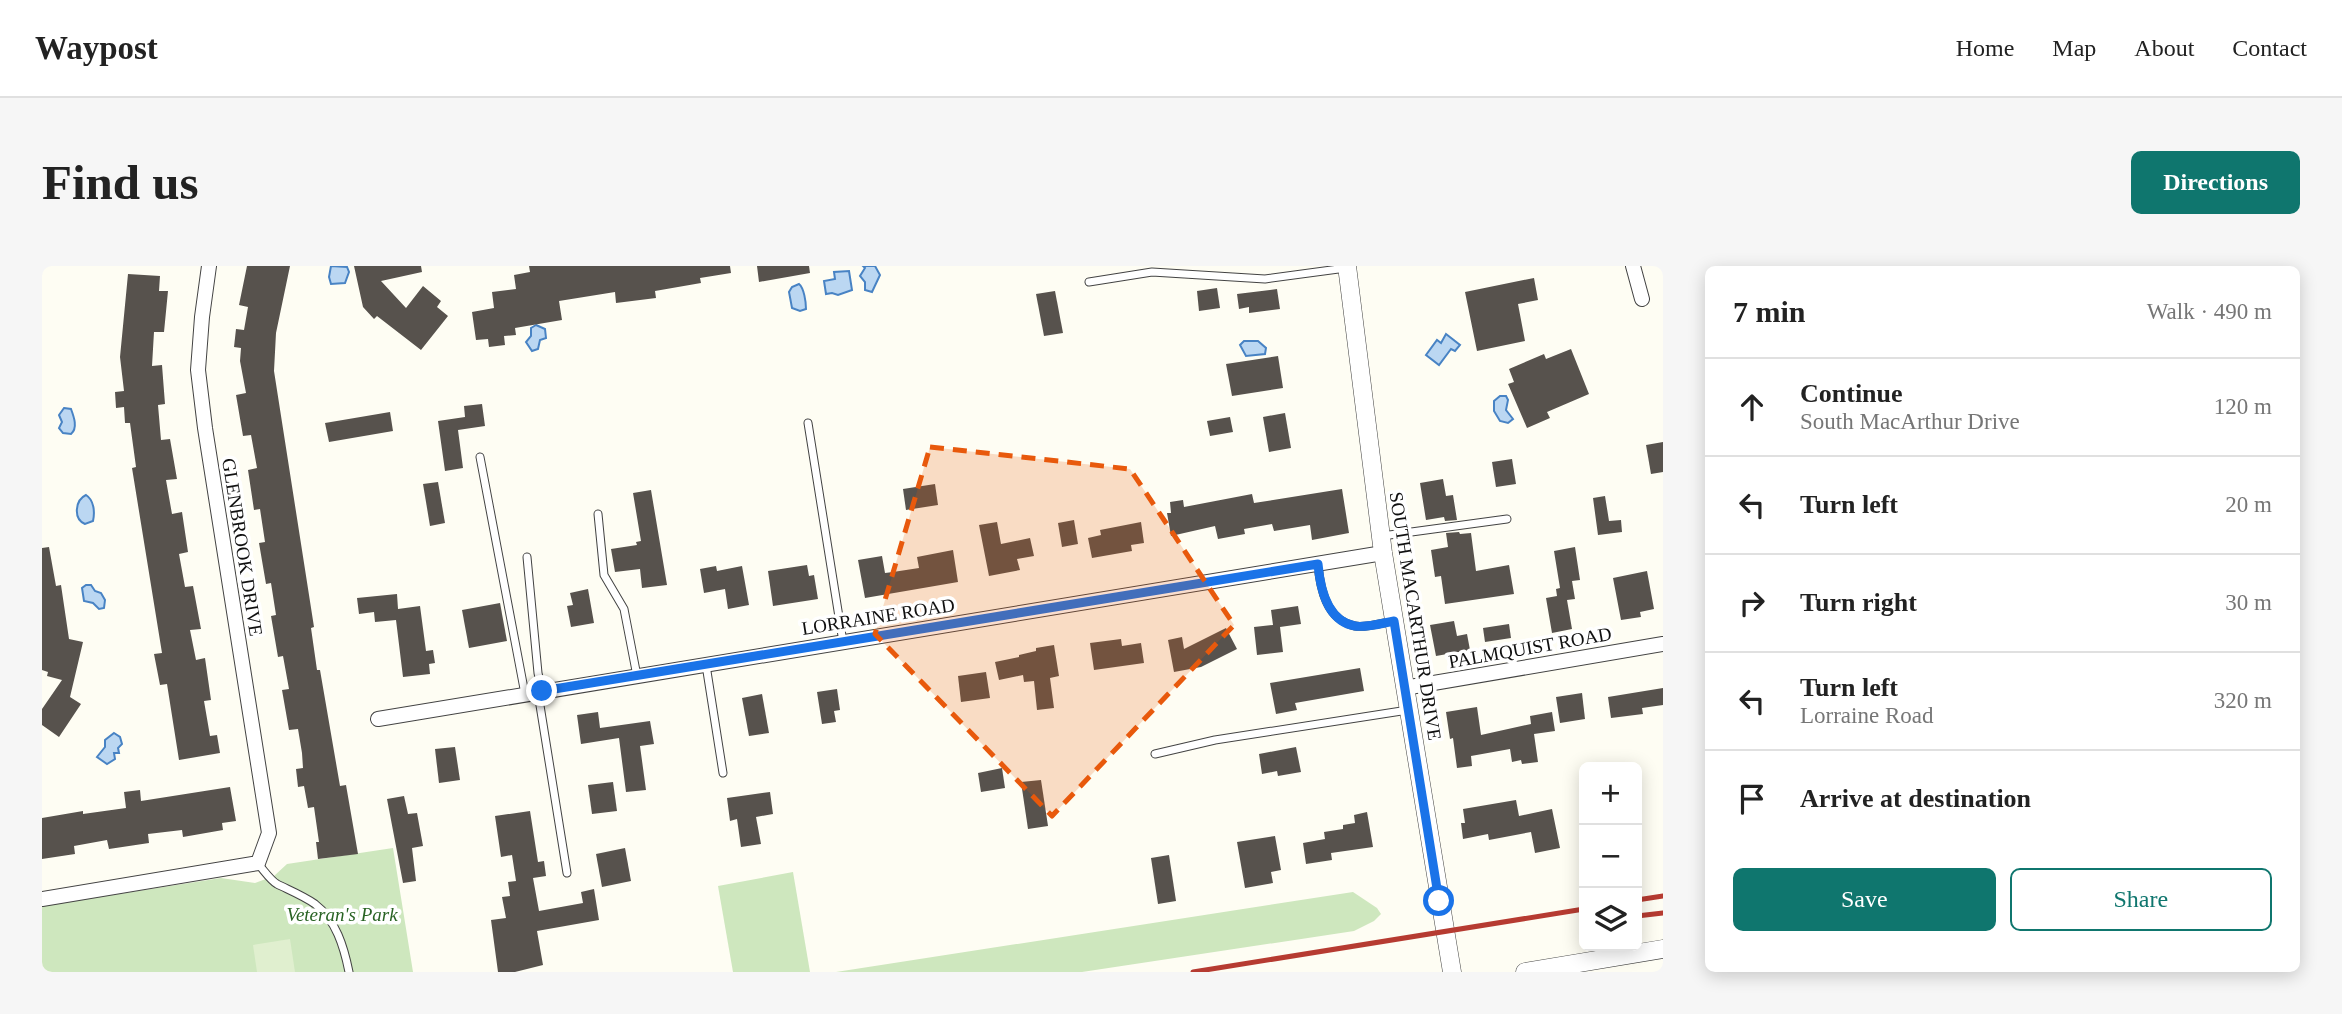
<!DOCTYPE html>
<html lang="en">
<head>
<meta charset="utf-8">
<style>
	:root { --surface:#fff; --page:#f6f6f6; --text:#222; --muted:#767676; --line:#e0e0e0; --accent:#0f766e }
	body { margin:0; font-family:Georgia,serif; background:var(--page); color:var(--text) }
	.controls { position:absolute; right:21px; bottom:21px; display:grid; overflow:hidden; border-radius:10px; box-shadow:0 4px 18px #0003 }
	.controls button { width:63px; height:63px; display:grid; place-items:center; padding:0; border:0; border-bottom:2px solid var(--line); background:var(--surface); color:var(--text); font:35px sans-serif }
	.stop { position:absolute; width:21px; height:21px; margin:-16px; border:5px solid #1a73e8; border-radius:50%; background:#fff }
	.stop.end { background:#1a73e8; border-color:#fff; box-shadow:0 2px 7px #0008 }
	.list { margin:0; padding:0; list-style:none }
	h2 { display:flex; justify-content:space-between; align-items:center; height:91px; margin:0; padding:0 28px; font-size:30px }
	h2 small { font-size:23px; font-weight:400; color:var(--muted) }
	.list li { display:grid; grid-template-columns:46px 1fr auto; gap:21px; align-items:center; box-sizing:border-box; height:98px; padding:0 28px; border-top:2px solid var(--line) }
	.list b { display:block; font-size:26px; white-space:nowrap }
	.list p { margin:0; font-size:23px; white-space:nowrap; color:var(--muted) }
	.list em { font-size:23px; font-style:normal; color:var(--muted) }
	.actions { display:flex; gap:14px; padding:21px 28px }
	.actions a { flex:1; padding:16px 0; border:2px solid var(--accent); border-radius:10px; text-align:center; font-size:24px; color:var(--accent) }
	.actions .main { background:var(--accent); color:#fff }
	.icon { flex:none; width:38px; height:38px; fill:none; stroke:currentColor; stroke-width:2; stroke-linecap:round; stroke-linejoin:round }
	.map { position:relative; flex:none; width:1621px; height:706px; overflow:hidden; border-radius:10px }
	header { display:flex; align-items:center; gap:42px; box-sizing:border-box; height:98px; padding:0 35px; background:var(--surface); border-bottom:2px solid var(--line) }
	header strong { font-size:33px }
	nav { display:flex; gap:38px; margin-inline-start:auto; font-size:24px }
	.intro { display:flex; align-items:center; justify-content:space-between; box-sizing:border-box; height:168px; padding:0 42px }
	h1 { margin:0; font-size:49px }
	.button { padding:18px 32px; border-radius:10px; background:var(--accent); color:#fff; font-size:24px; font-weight:700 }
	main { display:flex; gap:42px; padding:0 42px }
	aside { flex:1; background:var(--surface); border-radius:10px; box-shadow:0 4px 18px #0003 }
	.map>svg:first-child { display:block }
	.green { fill:#cee7be }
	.pitch { fill:#e0efcf }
	.water { fill:#bbd7f2; stroke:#4883c4; stroke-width:2 }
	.building { fill:#57524d }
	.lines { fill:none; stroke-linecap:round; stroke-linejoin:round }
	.service-casing { stroke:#434343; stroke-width:9 }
	.minor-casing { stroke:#434343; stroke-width:16 }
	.tertiary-casing { stroke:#434343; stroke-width:19 }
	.service { stroke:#fff; stroke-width:7 }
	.minor { stroke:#fff; stroke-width:14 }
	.tertiary { stroke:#fff; stroke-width:18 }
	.rail { stroke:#b63b31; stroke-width:5 }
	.route { stroke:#1a73e8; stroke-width:9 }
	.marked { fill:#e8590c; fill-opacity:0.2; stroke:#e8590c; stroke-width:5; stroke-dasharray:14 9; stroke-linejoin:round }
	.labels { text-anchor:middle; stroke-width:7; stroke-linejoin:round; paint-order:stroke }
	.street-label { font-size:19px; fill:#101010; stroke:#fff }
	.park-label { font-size:19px; font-style:italic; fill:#296324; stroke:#fff }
</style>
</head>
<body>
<header>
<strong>Waypost</strong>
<nav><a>Home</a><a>Map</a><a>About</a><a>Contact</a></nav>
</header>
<div class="intro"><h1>Find us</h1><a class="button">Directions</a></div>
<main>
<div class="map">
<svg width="1621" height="706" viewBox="0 0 1621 706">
	<rect width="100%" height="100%" fill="#fefdf3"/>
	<g class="green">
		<path d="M 351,582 L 371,706 L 0,706 L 0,640 L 179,612 L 213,617 L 232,610 L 245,598 Z"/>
		<path d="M 751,606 L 768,706 L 691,706 L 676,620 Z"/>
		<path d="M 1311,626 L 1335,642 L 1339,648 L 1332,655 L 1312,665 L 1040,706 L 794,706 Z"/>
	</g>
	<path class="pitch" d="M 248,673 L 253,706 L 215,706 L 211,679 Z"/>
	<g class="water">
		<path d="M 289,0 L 305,1 L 307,6 L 303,17 L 289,18 L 287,11 Z"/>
		<path d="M 821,0 L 833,0 L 838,9 L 830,26 L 823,24 L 823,16 L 818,10 L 823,2 Z"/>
		<path d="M 807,5 L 810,24 L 796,29 L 790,27 L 784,28 L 782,15 L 793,13 L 792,6 Z"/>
		<path d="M 757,18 C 762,22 764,36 764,43 L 758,45 L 750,42 L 747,26 L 750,21 Z"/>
		<path d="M 494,59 L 503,63 L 504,72 L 498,74 L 496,83 L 490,85 L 484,76 L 489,70 L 489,62 Z"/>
		<path d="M 1404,68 L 1418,79 L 1413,85 L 1409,83 L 1397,99 L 1384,89 L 1395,74 L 1399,77 Z"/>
		<path d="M 1202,75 L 1216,75 L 1224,82 L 1223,88 L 1204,90 L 1198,79 Z"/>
		<path d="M 1458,130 L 1464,130 L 1466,134 L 1464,144 L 1471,153 L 1466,157 L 1458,155 L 1452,145 L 1452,135 Z"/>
		<path d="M 22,142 L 29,143 C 32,151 36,162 29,168 L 21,167 L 17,162 L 20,156 L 17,149 Z"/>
		<path d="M 44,229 C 52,234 53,246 51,255 L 43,258 C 31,253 33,234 44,229 Z"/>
		<path d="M 44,319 L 49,319 L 53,325 L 59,327 L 63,334 L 62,342 L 57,343 L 51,337 L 42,335 L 40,322 Z"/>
		<path d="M 72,467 L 78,471 L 80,478 L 76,482 L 77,487 L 72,487 L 73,493 L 65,498 L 55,491 L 63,481 L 63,474 Z"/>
	</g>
	<g class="building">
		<path d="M 205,0 L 248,0 L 234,67 L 232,105 L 272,361 L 269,362 L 275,404 L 278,404 L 298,520 L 304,519 L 316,588 L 276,593 L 274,576 L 277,576 L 272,541 L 266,542 L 262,520 L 256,521 L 254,503 L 261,502 L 260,487 L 256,463 L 247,464 L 240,424 L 247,423 L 241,390 L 236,391 L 229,350 L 234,349 L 229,317 L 224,318 L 217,277 L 223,276 L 218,243 L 212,244 L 206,204 L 215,202 L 209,169 L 201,170 L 194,129 L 204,127 L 198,95 L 199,82 L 192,81 L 194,63 L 202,64 L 206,41 L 197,39 Z"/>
		<path d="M 312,0 L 379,0 L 380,6 L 339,15 L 364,42 L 381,20 L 399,35 L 395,41 L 406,50 L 379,84 L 335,50 L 332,53 L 321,41 Z"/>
		<path d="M 487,0 L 688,0 L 689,7 L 658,12 L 659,17 L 613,25 L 614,32 L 574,37 L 573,26 L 517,35 L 520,54 L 473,62 L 474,69 L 462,70 L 463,79 L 447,81 L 446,73 L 434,74 L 430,46 L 452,42 L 450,26 L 474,23 L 472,9 L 488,6 Z"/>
		<path d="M 715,0 L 767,0 L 768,7 L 717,16 Z"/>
		<path d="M 86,8 L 118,10 L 117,25 L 126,25 L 122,66 L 112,66 L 110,100 L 120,99 L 123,138 L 116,139 L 119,174 L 128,173 L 135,213 L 124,214 L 130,248 L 140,246 L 146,286 L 137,288 L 143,321 L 151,320 L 159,363 L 148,364 L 154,394 L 163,392 L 169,434 L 162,435 L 168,470 L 175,469 L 178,487 L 137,494 L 125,418 L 118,419 L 112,388 L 120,387 L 90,202 L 94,201 L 88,157 L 83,157 L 82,141 L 74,142 L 73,126 L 82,125 L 78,91 Z"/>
		<path d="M 1492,12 L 1496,34 L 1476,38 L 1483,75 L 1435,85 L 1423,26 Z"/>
		<path d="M 1175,22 L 1178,42 L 1157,45 L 1155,25 Z"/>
		<path d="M 1235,23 L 1238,43 L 1207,47 L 1207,41 L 1197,43 L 1195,28 Z"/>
		<path d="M 1013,25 L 1021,67 L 1002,70 L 994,28 Z"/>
		<path d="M 1529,83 L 1547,128 L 1505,146 L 1508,152 L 1485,162 L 1466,118 L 1472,116 L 1467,103 L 1502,88 L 1504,93 Z"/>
		<path d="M 1236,90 L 1241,122 L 1190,130 L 1184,98 Z"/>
		<path d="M 440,138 L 443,160 L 416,164 L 421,202 L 403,205 L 396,155 L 423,151 L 422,140 Z"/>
		<path d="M 348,146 L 351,165 L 287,176 L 283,157 Z"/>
		<path d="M 1243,147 L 1249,182 L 1227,186 L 1221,151 Z"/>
		<path d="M 1188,151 L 1191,166 L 1168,170 L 1165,155 Z"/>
		<path d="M 1621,176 L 1621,206 L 1609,208 L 1604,179 Z"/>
		<path d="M 1470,193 L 1474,218 L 1454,221 L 1450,196 Z"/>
		<path d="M 1401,213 L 1404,230 L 1411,229 L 1415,254 L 1403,255 L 1402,251 L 1384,254 L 1378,217 Z"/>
		<path d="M 396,216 L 403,257 L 388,260 L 381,218 Z"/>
		<path d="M 893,218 L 896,239 L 864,244 L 861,223 Z"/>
		<path d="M 1300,223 L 1307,267 L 1270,274 L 1268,259 L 1232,265 L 1230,258 L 1202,263 L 1203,268 L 1176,273 L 1173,260 L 1129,270 L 1125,247 L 1129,247 L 1128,236 L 1141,234 L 1142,241 L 1210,228 L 1212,237 Z"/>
		<path d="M 609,224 L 625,319 L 600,322 L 598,303 L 573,306 L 569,283 L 595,279 L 594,276 L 599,275 L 591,227 Z"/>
		<path d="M 1563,230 L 1567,255 L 1579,254 L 1580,266 L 1556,269 L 1551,232 Z"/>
		<path d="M 1032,254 L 1036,278 L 1020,281 L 1016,257 Z"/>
		<path d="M 955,256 L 959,278 L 988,272 L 992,290 L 975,293 L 978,304 L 947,310 L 937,259 Z"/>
		<path d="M 1099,256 L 1102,277 L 1089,279 L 1090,285 L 1050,292 L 1046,272 L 1059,269 L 1058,264 Z"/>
		<path d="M 1417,266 L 1418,268 L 1429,267 L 1434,305 L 1467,299 L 1472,328 L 1403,338 L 1399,310 L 1393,311 L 1389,284 L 1406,281 L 1404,267 Z"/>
		<path d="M 7,281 L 14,320 L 19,319 L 27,373 L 41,376 L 28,431 L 39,438 L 17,471 L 0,459 L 0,443 L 20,414 L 5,410 L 6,406 L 0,404 L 0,282 Z"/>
		<path d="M 1533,281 L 1538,314 L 1530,315 L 1533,333 L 1525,334 L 1530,363 L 1510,367 L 1504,332 L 1515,330 L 1514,323 L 1518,322 L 1512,285 Z"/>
		<path d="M 911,284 L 916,316 L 823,332 L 816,294 L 840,290 L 843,307 L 851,306 L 877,302 L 875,291 Z"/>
		<path d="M 765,299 L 767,310 L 772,309 L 776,333 L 731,340 L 726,305 Z"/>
		<path d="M 674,300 L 675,305 L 700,300 L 707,339 L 686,343 L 683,323 L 662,327 L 658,303 Z"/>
		<path d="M 1605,305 L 1612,343 L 1598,346 L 1599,351 L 1579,354 L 1571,312 Z"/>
		<path d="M 546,323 L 552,357 L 529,361 L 525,340 L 531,339 L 528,327 Z"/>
		<path d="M 355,328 L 356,343 L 378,340 L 384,385 L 391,384 L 393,397 L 387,398 L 388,408 L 361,411 L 354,354 L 333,356 L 332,346 L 317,348 L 315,332 Z"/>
		<path d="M 458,337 L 465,375 L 427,382 L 420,344 Z"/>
		<path d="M 1256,340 L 1259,358 L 1238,361 L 1241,386 L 1215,389 L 1212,361 L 1231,359 L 1229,344 Z"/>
		<path d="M 1412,355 L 1415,370 L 1425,368 L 1428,384 L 1394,390 L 1388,359 Z"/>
		<path d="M 1467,358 L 1469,372 L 1443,376 L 1441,362 Z"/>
		<path d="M 1184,362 L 1195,383 L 1159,401 L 1132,406 L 1126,374 L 1140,371 L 1142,383 Z"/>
		<path d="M 1079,373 L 1080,380 L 1099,377 L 1102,397 L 1052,404 L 1048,377 Z"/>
		<path d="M 1012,379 L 1017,410 L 1008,412 L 1012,442 L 995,444 L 992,415 L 982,416 L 981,409 L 957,414 L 953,396 L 977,391 L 977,389 L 994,385 L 994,382 Z"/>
		<path d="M 1318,402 L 1322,425 L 1253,437 L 1255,444 L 1234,448 L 1228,417 Z"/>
		<path d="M 944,406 L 948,432 L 919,436 L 916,410 Z"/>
		<path d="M 1621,422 L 1621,439 L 1600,442 L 1601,448 L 1569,452 L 1566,431 Z"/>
		<path d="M 795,423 L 798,444 L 792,445 L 794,456 L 780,458 L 775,426 Z"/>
		<path d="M 1540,427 L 1543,453 L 1518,457 L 1514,431 Z"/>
		<path d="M 720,428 L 727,467 L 707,470 L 700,432 Z"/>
		<path d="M 1435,441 L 1439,469 L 1489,458 L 1488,450 L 1510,446 L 1513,465 L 1492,468 L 1496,496 L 1480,498 L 1479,494 L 1470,496 L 1468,483 L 1429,490 L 1430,500 L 1415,502 L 1411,472 L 1408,473 L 1404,446 Z"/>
		<path d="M 556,446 L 558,462 L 608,455 L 612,478 L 598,480 L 604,524 L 584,526 L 577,472 L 539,478 L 535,449 Z"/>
		<path d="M 413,481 L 418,514 L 397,517 L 393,483 Z"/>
		<path d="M 1254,481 L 1259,506 L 1236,510 L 1235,505 L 1220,508 L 1217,488 Z"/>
		<path d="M 960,502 L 963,522 L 939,526 L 936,507 Z"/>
		<path d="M 999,514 L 1006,560 L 986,563 L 979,516 Z"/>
		<path d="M 571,516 L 575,545 L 550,548 L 546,519 Z"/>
		<path d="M 188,521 L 194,555 L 180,557 L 181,564 L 141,571 L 140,564 L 106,568 L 107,577 L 67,583 L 65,574 L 32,580 L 33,588 L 0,593 L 0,552 L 41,545 L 41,548 L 84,542 L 82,526 L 98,524 L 99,535 Z"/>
		<path d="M 728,526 L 731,548 L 714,551 L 719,578 L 699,581 L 695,553 L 688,555 L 685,532 Z"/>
		<path d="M 362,530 L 366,548 L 375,547 L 381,580 L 370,582 L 374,615 L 361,617 L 345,533 Z"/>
		<path d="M 1474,534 L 1477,550 L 1510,543 L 1518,582 L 1493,587 L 1489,566 L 1447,574 L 1446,568 L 1421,573 L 1419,557 L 1423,557 L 1421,543 Z"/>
		<path d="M 488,545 L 496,596 L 502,595 L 504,610 L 491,612 L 497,645 L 541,637 L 539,626 L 552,623 L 557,654 L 495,665 L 501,699 L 473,706 L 456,706 L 449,654 L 464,652 L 460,631 L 468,630 L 466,616 L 474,615 L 470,589 L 459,591 L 453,550 Z"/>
		<path d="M 1325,546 L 1331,581 L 1289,587 L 1290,594 L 1264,598 L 1261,577 L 1283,573 L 1282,566 L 1301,563 L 1301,559 L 1313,557 L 1312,549 Z"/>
		<path d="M 1233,570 L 1239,604 L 1229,606 L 1231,617 L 1203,622 L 1195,576 Z"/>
		<path d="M 583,582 L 589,615 L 560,621 L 554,588 Z"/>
		<path d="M 1127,589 L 1134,635 L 1116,638 L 1109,592 Z"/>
	</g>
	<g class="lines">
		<g class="service-casing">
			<g id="service">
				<path d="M 1047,16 L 1110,6 L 1223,13 L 1304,2"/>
				<path d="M 766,157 L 801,376"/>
				<path d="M 438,191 L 483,428"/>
				<path d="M 556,248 L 562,309 L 582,343 L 595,410"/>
				<path d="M 1340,270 L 1465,253"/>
				<path d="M 485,291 L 496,407 L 500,425"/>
				<path d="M 1276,298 C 1278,322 1284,354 1313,360 C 1323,362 1340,357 1351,355"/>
				<path d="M 664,399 L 681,507"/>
				<path d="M 496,427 L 525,607"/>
				<path d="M 1113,488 L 1173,474 L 1366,444"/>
				<path d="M 216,598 C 221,603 228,614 235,618 C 247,624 262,630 273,638 C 294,654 302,681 307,706"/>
			</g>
		</g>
		<g class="minor-casing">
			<g id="minor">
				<path d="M 1591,0 L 1600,33"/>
				<path d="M 1362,422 L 1621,378"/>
				<path d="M 336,453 L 1341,287"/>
				<path d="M 0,633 L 216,597 L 227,567 L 163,162 L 156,104 L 160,51 L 167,0"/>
			</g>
		</g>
		<g class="tertiary-casing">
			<g id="tertiary">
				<path d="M 1305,0 L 1341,287 L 1410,706"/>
				<path d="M 1483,706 L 1621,683"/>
			</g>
		</g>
		<use href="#service" class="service"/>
		<use href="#minor" class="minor"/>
		<use href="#tertiary" class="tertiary"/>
		<g class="rail">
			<path d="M 1595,634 L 1621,630"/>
			<path d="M 1595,650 L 1621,647"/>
			<path d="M 1151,706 L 1542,643"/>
		</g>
	</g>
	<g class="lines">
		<path class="route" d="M 500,425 L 1276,298 C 1278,321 1284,355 1313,360 C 1324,362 1341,357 1352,355 L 1397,635"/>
	</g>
	<path class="marked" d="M 888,181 L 1088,203 L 1192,359 L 1010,550 L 833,368 Z"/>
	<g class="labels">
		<g class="street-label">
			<text transform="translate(201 281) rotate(81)" y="7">GLENBROOK DRIVE</text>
			<text transform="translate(836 350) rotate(-9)" y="7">LORRAINE ROAD</text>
			<text transform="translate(1374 350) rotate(81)" y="7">SOUTH MACARTHUR DRIVE</text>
			<text transform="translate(1488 381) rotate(-10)" y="7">PALMQUIST ROAD</text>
		</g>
		<g class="park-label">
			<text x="300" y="655">Veteran's Park</text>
		</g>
	</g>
</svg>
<div class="controls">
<button>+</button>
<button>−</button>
<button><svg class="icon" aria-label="layers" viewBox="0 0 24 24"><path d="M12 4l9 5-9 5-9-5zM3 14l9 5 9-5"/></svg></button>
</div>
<div class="stop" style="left:1397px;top:635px"></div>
<div class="stop end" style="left:500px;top:425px"></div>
</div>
<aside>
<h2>7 min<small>Walk · 490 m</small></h2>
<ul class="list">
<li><svg class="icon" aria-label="ahead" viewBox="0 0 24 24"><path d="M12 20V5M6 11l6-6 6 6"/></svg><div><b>Continue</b><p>South MacArthur Drive</p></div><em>120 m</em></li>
<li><svg class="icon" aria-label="left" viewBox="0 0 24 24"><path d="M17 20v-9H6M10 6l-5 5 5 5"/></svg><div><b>Turn left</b></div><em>20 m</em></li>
<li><svg class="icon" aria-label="right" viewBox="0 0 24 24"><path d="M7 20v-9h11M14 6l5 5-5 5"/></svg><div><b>Turn right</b></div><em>30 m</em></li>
<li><svg class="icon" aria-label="left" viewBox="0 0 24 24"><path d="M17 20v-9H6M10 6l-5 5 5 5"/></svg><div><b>Turn left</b><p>Lorraine Road</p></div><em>320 m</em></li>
<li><svg class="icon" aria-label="arrive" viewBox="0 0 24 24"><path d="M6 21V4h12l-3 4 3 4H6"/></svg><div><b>Arrive at destination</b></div></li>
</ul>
<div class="actions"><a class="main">Save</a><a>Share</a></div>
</aside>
</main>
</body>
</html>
